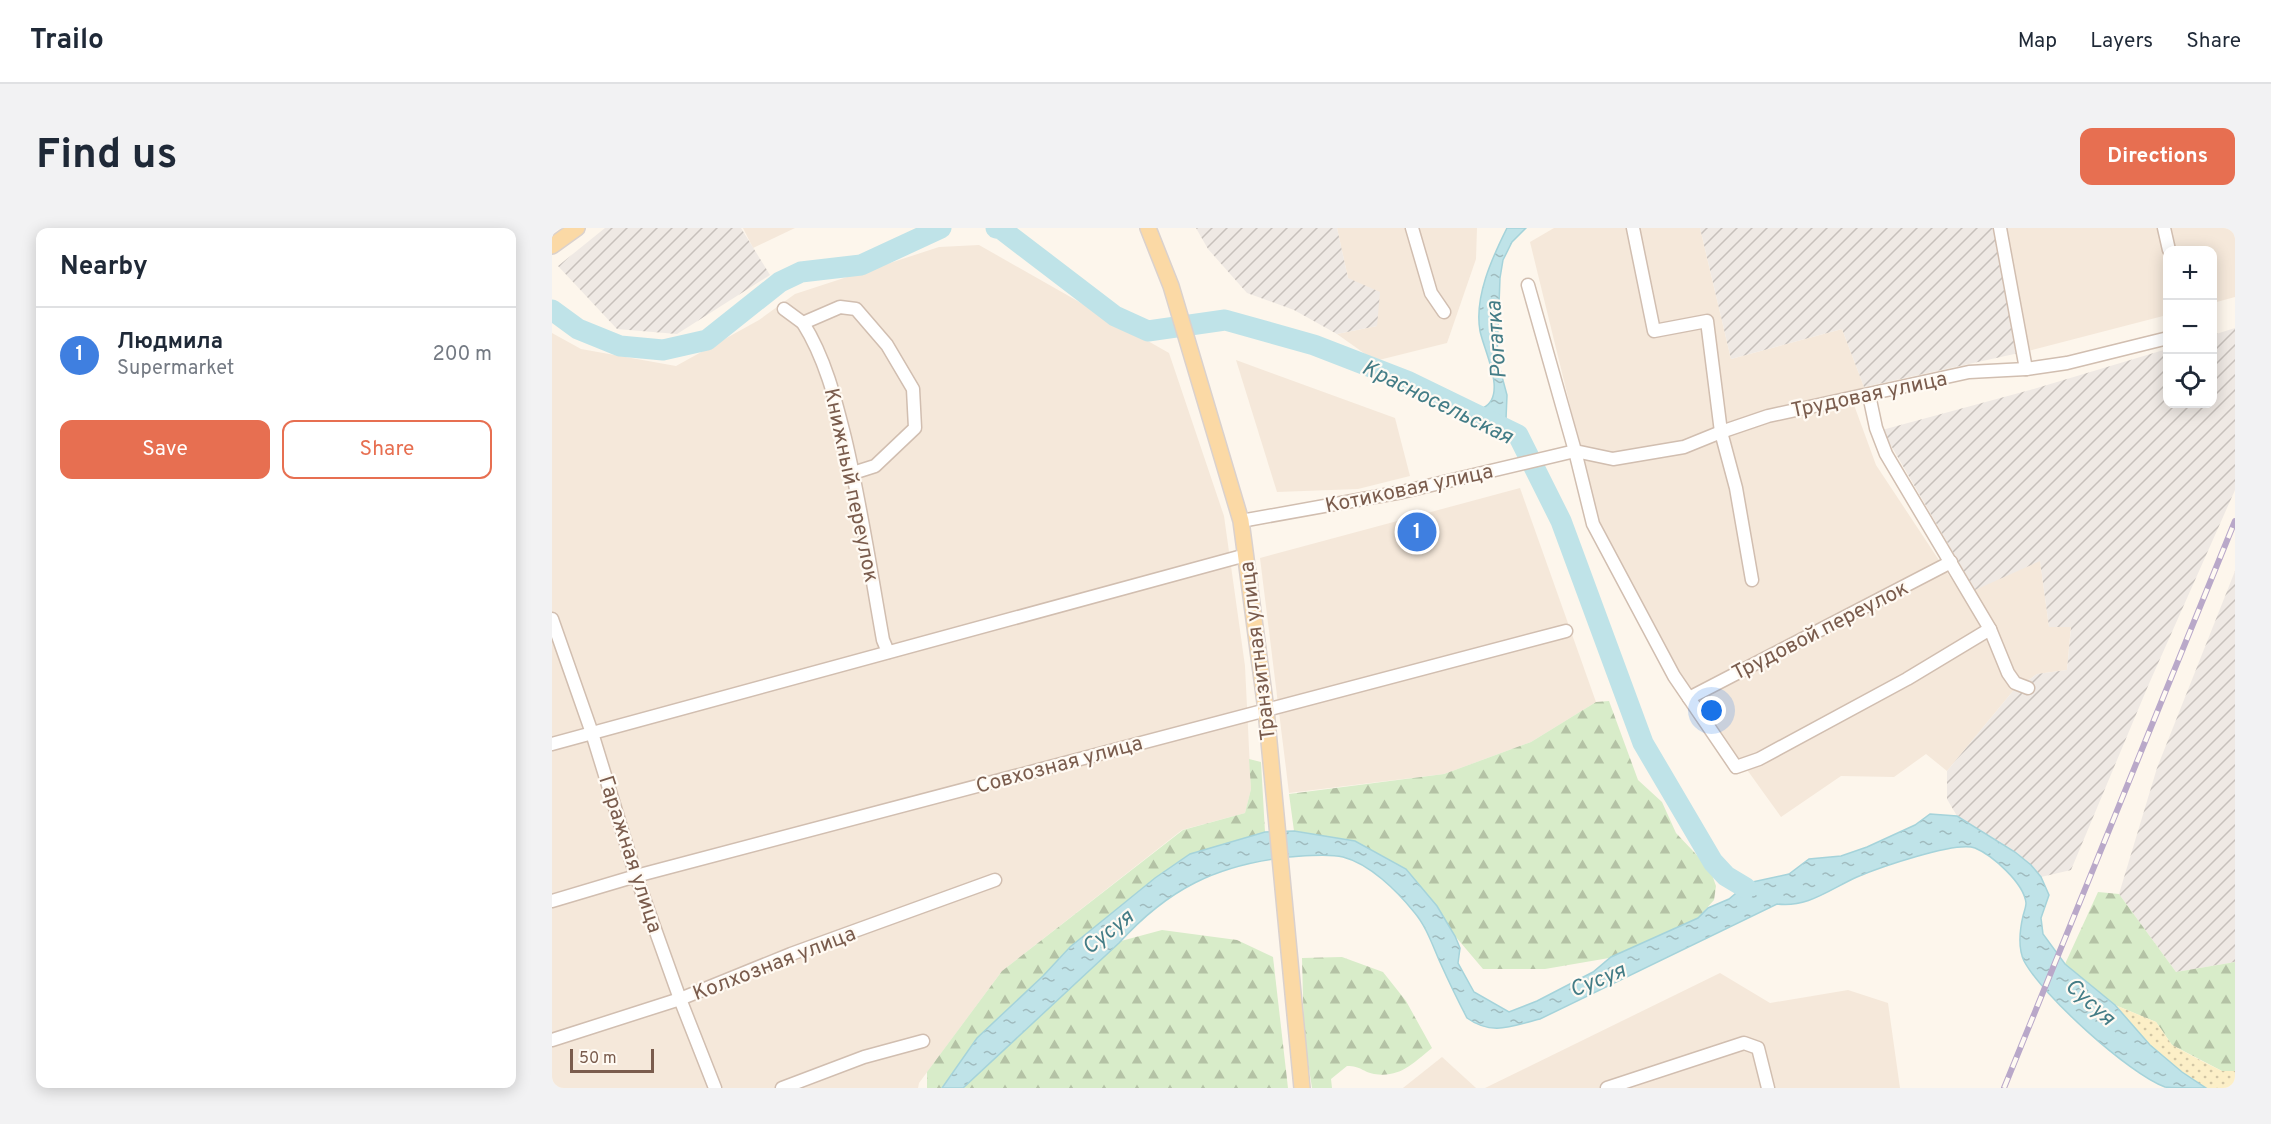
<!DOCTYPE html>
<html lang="en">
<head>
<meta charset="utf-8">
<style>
	:root { --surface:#fff; --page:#f2f2f3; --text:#1f2937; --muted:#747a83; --line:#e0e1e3; --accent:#e76f51 }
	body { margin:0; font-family:Overpass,sans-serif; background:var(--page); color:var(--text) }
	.controls { position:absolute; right:18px; top:18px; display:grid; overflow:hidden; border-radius:12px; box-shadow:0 3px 15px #0003 }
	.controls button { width:54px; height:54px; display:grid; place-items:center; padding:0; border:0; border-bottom:2px solid var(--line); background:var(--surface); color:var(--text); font:30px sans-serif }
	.scale { position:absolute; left:18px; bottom:15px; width:84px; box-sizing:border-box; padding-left:6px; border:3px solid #7a5c4d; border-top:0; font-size:16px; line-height:21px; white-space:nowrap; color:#7a5c4d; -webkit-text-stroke:4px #fffaf3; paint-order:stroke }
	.you { position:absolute; left:1160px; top:483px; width:21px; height:21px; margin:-15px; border:4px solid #fff; border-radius:50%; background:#1a73e8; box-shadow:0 0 0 9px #1a73e833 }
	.badge { display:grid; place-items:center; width:39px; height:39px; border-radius:50%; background:var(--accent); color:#fff; font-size:20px; font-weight:700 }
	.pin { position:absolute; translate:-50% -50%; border:3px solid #fff; box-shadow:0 2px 6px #0006 }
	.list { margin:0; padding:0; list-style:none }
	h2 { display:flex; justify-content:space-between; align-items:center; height:78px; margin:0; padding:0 24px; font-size:26px }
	h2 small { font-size:20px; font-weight:400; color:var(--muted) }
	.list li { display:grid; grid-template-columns:39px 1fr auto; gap:18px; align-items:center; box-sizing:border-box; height:96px; padding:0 24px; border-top:2px solid var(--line) }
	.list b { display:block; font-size:22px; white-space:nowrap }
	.list p { margin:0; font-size:20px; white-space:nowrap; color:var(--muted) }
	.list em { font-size:20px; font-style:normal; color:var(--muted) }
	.actions { display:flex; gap:12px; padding:18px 24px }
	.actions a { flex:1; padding:14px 0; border:2px solid var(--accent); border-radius:12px; text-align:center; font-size:21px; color:var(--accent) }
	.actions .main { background:var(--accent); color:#fff }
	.icon { flex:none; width:33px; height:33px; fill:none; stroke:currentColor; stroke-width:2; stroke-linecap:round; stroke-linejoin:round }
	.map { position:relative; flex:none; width:1683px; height:860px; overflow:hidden; border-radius:12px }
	header { display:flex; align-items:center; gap:36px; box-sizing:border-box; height:84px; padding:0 30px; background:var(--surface); border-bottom:2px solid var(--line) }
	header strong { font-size:28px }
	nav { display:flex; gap:33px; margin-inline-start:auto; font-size:21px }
	.intro { display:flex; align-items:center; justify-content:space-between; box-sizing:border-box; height:144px; padding:0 36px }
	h1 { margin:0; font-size:42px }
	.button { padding:15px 27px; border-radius:12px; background:var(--accent); color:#fff; font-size:21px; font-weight:700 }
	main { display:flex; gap:36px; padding:0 36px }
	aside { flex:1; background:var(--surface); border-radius:12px; box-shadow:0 3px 15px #0003 }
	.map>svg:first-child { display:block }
	.residential { fill:#f5e8da }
	.industrial { fill:url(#industrial-furrows) }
	.forest { fill:url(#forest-firs) }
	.sand { fill:url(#sand-dots) }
	.water { fill:url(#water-ripples); stroke:#a5d3da; stroke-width:1.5 }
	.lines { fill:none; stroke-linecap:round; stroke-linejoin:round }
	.river { stroke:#bfe3e8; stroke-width:21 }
	.minor-casing { stroke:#d1beb0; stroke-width:15 }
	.major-casing { stroke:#dad1cd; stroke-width:18 }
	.minor { stroke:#fff; stroke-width:12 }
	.major { stroke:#fbd9a5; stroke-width:15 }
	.rail-casing { stroke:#b9a8c9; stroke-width:6 }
	.rail { stroke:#fffaf3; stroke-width:4; stroke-dasharray:11; stroke-linecap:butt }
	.labels { text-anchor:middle; stroke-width:4.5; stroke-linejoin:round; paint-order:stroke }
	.street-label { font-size:21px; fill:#7a5c4d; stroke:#fffaf3 }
	.water-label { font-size:22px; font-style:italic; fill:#437c86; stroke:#fffaf3 }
</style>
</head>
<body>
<header>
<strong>Trailo</strong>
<nav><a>Map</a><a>Layers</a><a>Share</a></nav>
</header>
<div class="intro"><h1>Find us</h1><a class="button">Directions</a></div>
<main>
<aside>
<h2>Nearby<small></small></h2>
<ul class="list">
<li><span class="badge" style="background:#3f7fe0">1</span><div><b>Людмила</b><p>Supermarket</p></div><em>200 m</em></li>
</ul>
<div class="actions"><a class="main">Save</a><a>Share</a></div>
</aside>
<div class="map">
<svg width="1683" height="860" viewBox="0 0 1683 860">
	<defs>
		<pattern id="industrial-furrows" width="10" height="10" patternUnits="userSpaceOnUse" patternTransform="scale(1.5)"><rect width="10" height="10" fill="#efe9e4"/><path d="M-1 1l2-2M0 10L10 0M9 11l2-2" fill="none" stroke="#c7c0bb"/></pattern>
		<pattern id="forest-firs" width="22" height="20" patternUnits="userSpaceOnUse" patternTransform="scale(1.5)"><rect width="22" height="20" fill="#d8ecc9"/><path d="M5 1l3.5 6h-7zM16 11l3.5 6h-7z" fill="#b4c2a5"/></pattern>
		<pattern id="sand-dots" width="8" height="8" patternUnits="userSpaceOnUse" patternTransform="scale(1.5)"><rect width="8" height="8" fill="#fcefc7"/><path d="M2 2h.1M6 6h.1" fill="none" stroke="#d1c5a4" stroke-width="1.8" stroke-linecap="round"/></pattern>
		<pattern id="water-ripples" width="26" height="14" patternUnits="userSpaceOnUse" patternTransform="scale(1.5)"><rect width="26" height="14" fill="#bfe3e8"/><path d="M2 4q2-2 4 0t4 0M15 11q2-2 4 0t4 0" fill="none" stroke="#a0bbbe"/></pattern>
	</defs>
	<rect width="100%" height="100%" fill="#fdf6ec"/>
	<g class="residential">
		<path d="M 191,0 L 243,0 L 201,20 Z"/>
		<path d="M 785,0 L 925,0 L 924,31 L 895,115 L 823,133 L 785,106 L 825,98 L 796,50 Z"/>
		<path d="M 1002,0 L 1148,0 L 1179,131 L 1290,101 L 1312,159 L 1298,166 L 1324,237 L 1410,367 L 1488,332 L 1497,399 L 1519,398 L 1515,442 L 1485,446 L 1461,463 L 1395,543 L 1374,526 L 1342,549 L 1289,548 L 1229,589 L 1134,457 L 1047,296 L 978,14 Z"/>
		<path d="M 1453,0 L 1683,0 L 1683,69 L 1661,75 L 1660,22 L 1616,22 L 1615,87 L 1476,123 Z"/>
		<path d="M 427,17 L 617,125 L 672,288 L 693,438 L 699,561 L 693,585 L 630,602 L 450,743 L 367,855 L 366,860 L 0,860 L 0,105 L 29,121 L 124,138 L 207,92 L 243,66 L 387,19 Z"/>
		<path d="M 684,132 L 843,190 L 858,248 L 806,261 L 725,264 Z"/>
		<path d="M 968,260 L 1044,474 L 979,514 L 892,546 L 737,565 L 708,330 Z"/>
		<path d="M 1168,745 L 1218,775 L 1296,762 L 1336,775 L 1348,860 L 933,860 Z"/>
		<path d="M 890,829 L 924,860 L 851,860 Z"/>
	</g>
	<g class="industrial">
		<path d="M 53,0 L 189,0 L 218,47 L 125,106 L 65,101 L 6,38 Z"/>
		<path d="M 644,0 L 785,0 L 796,50 L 828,64 L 825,98 L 785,106 L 742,82 L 695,65 L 656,21 Z"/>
		<path d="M 1148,0 L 1453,0 L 1476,123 L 1312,159 L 1290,101 L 1179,131 Z"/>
		<path d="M 1683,100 L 1683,262 L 1596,458 L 1519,642 L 1489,649 L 1479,637 L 1463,624 L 1405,588 L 1395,571 L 1395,543 L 1461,463 L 1485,446 L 1515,442 L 1519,399 L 1497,399 L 1488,333 L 1423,362 L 1330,202 L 1478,162 L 1615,121 L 1616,176 L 1660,176 L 1661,107 Z"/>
		<path d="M 1683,343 L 1683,734 L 1624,744 L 1567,666 L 1605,540 Z"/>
	</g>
	<g class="forest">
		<path d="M 1057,473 L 1086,552 L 1110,574 L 1124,605 L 1158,641 L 1164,658 L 1162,672 L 1146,690 L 1057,730 L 993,741 L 931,741 L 903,708 L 885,678 L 803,613 L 742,603 L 737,566 L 892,546 L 979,514 L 1044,474 Z"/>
		<path d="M 697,531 L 709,534 L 713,604 L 638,626 L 603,650 L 518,719 L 491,748 L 425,810 L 390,860 L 375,860 L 375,844 L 450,743 L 631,602 L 693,585 L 699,561 Z"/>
		<path d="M 1546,664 L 1567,666 L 1624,744 L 1683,734 L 1683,843 L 1670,843 L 1620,817 L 1604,794 L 1563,777 L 1513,736 Z"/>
		<path d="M 610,702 L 685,712 L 721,729 L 736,860 L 411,860 L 569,713 Z"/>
		<path d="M 790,729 L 831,744 L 854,773 L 880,820 C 861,835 849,850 822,846 C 811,844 809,838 795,838 L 779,851 L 780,860 L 760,860 L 752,808 L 750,730 Z"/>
	</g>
	<path class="sand" d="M 1563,777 L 1604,794 L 1620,817 L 1646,831 L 1670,843 L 1683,843 L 1683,860 L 1654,860 L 1630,844 L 1598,817 Z"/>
	<g class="water">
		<path d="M 955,0 L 974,0 L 960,14 L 951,32 L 948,50 L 945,130 L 955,167 L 954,191 L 931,180 C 956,168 932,123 928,103 C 922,69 940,30 955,0 Z"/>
		<path d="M 1378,586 L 1405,588 L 1463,624 L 1479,637 L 1489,649 L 1497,667 L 1489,690 L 1491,706 L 1513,736 L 1563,777 L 1598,817 L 1630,844 L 1654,860 C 1642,860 1624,860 1613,859 C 1577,846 1490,767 1472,733 C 1466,720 1468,701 1471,688 C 1472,684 1474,679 1474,675 C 1472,655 1440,627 1423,620 C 1403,613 1326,640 1305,649 C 1278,661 1256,680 1225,676 L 988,791 C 960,798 940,808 915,790 C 905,771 896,752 887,732 C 880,716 874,698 862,684 C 845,663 818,636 791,629 C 775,625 753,628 737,629 C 664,637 616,661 567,715 L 411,860 L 390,860 L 425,810 L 491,748 L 518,719 L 603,650 L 638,626 L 713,604 L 742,603 L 803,613 L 854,641 L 885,678 L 903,708 L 908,720 L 906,735 L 922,764 L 957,784 L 985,773 L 1041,744 L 1059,729 L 1146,690 L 1156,680 L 1177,671 L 1196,655 L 1237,646 L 1257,631 L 1289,628 L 1315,619 L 1363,597 Z"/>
	</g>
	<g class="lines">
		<g class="river">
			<path d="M 444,0 L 449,1 L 563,88 L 596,103 L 673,92 L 762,117 L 855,153 L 966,207 L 1009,293 L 1091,515 L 1161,634 L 1174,648 L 1194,660"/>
			<path d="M 0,82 L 26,101 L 68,118 L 111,122 L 155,112 L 228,54 L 249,44 L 309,37 L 389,0"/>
		</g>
		<g class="minor-casing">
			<g id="minor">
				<path d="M 860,0 L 879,65 L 892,84"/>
				<path d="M 1081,0 L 1102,103 L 1155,93 L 1169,204 L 1184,260 L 1200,352"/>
				<path d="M 1448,0 L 1474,141"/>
				<path d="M 1612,0 L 1617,22"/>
				<path d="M 976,57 L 1023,223 L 1041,296 L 1122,448 L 1184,539 L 1207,531 L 1355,451 L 1438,401"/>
				<path d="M 232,81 L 251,95 L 288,79 L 304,81 L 335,117 L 361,161 L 363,200 L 323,238 L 301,245"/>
				<path d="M 251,95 C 273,130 283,170 293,210 C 309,277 319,345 331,412 L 336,424"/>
				<path d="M 1317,167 L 1324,200 L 1334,226 L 1438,401 L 1456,445 L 1463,455 L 1476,460"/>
				<path d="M 689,293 L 850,264 L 1023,223 L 1061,231 L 1132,219 L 1169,204 L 1216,188 L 1417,144 L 1474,141 L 1515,135 L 1616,110"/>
				<path d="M 0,391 L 40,505 L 84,648 L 128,771 L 163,860"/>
				<path d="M 1137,470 L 1399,334"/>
				<path d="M 0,516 L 694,327"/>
				<path d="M 0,673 L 84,648 L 1014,403"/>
				<path d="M 0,812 L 128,771 L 239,726 L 443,652"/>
				<path d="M 230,860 L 312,829 L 371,813"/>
				<path d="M 1055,860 L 1192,815 L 1206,820 L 1216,860"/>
			</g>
		</g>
		<g class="major-casing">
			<g id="major">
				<path d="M 596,0 L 619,58 L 689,293 L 714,482 L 750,860"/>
				<path d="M 0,18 L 25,0"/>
			</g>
		</g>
		<use href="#minor" class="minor"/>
		<use href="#major" class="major"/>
		<g class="rail-casing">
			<path id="rail" d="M 1452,860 L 1683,293"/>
		</g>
		<use href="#rail" class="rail"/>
	</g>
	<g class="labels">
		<g class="street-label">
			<text transform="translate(1317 166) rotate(-12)" y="7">Трудовая улица</text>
			<text transform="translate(300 257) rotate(78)" y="7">Книжный переулок</text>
			<text transform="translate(857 260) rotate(-12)" y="7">Котиковая улица</text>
			<text transform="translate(1268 402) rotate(-27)" y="7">Трудовой переулок</text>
			<text transform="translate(705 423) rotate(-97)" y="7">Транзитная улица</text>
			<text transform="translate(507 536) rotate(-15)" y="7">Совхозная улица</text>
			<text transform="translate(79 626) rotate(72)" y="7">Гаражная улица</text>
			<text transform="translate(222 735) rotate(-21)" y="7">Колхозная улица</text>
		</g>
		<g class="water-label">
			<text transform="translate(943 112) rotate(-94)" y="8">Рогатка</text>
			<text transform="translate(886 173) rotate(26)" y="8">Красносельская</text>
			<text transform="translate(555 703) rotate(-38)" y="8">Сусуя</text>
			<text transform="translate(1045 751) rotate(-22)" y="8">Сусуя</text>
			<text transform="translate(1539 773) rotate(42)" y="8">Сусуя</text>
		</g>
	</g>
</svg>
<div class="controls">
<button>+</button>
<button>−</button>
<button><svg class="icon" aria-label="locate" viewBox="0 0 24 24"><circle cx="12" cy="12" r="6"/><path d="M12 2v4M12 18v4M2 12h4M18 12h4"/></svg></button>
</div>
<div class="scale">50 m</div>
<div class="you"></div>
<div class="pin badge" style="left:865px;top:304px;background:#3f7fe0">1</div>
</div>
</main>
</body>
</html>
